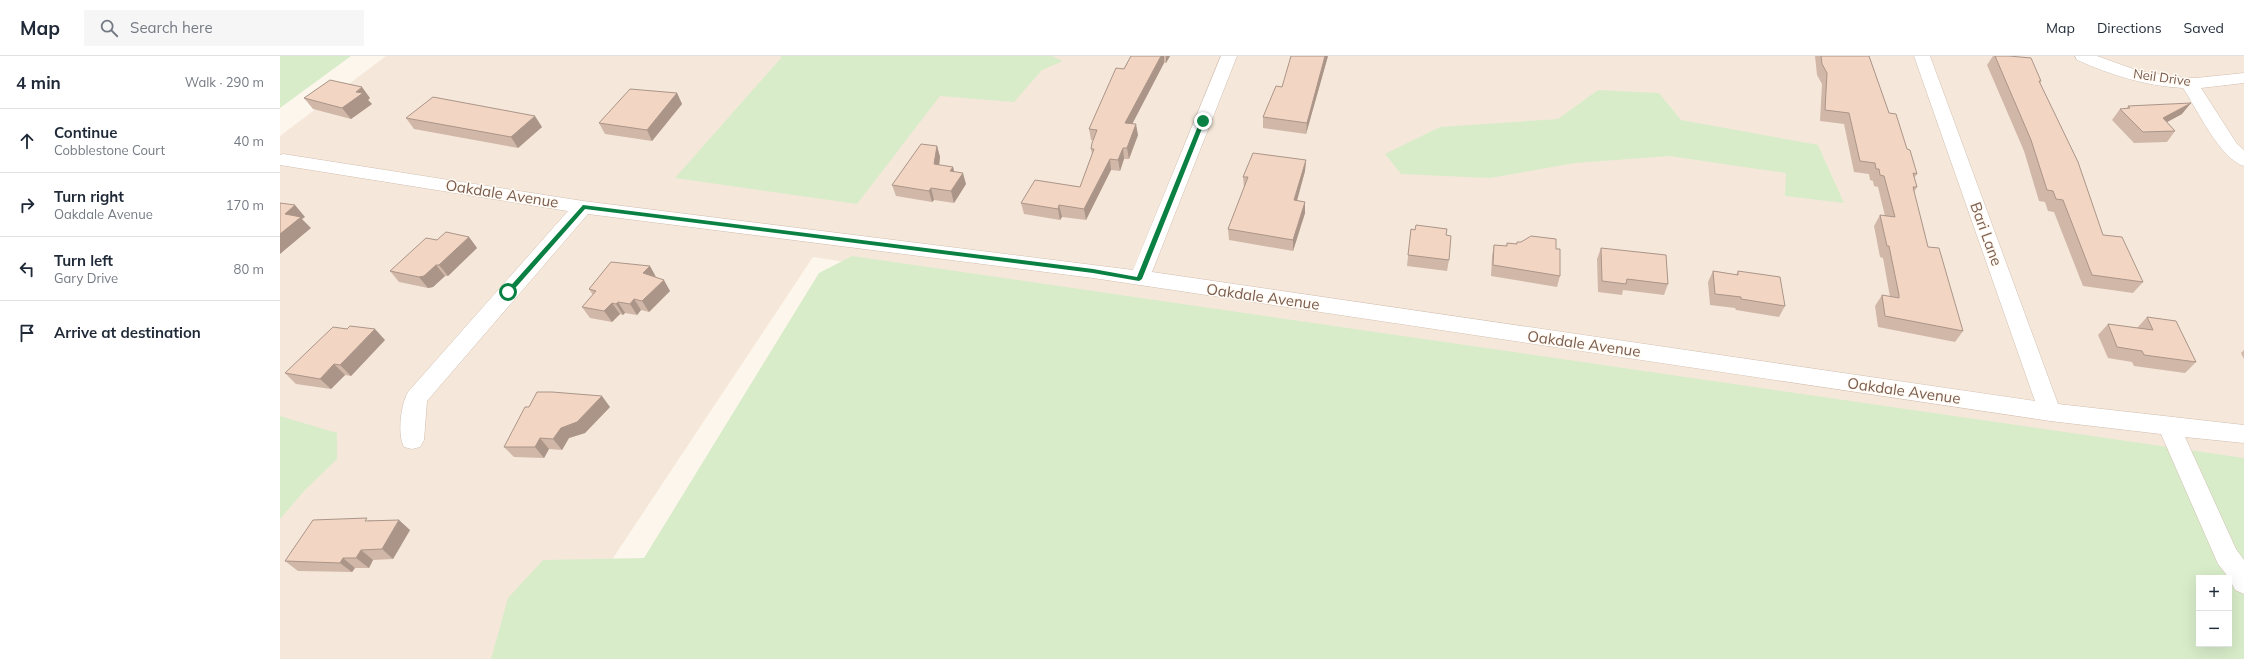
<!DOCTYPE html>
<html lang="en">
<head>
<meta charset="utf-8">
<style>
	:root { --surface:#fff; --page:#f6f6f7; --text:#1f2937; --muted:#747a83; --line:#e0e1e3 }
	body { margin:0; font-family:Mulish,sans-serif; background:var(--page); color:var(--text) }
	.controls { position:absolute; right:12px; bottom:12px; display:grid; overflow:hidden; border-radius:0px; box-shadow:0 4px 16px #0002 }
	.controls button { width:36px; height:36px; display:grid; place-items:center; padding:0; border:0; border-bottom:1px solid var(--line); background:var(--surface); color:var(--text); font:20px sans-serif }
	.stop { position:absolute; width:12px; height:12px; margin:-9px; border:3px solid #0b8043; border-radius:50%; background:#fff }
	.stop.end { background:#0b8043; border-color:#fff; box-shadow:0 1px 4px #0008 }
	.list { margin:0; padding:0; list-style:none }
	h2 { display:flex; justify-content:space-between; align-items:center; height:52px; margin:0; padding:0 16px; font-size:17px }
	h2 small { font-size:13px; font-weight:400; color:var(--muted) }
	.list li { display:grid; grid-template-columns:26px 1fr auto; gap:12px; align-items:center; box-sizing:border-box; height:64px; padding:0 16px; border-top:1px solid var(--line) }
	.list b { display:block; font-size:15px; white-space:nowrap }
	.list p { margin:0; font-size:13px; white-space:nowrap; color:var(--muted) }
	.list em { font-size:13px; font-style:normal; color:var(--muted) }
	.icon { flex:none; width:22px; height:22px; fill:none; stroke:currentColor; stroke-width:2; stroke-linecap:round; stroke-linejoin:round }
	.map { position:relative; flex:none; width:1964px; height:603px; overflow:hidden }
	header { display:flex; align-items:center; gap:24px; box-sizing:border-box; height:56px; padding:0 20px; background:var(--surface); border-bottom:1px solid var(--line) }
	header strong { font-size:19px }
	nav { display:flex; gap:22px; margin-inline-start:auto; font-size:14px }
	.search { width:280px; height:36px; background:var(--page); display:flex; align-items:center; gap:10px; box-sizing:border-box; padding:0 14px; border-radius:0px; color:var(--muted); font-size:15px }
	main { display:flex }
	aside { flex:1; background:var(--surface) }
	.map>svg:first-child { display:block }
	.residential { fill:#f5e8da }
	.green { fill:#d8ecc9; fill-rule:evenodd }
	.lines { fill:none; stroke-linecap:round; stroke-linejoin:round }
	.minor-casing { stroke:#d1beb0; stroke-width:1 }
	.minor { fill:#fff; fill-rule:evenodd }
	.wall { fill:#d1b7a8 }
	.shaded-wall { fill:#aa9588 }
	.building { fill:#f3d5c3; stroke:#aa9588 }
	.route { fill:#0b8043 }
	.labels { text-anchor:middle; stroke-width:3; stroke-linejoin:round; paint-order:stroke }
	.far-street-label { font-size:13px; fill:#7a5c4d; stroke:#fffaf3 }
	.street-label { font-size:15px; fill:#7a5c4d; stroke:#fffaf3 }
</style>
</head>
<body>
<header>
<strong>Map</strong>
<div class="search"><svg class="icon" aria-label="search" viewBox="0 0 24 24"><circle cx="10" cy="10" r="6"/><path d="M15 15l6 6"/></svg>Search here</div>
<nav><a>Map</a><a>Directions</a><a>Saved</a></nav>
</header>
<main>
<aside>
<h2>4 min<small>Walk · 290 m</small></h2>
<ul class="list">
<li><svg class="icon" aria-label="ahead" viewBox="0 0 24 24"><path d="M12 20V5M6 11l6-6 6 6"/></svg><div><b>Continue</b><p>Cobblestone Court</p></div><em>40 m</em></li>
<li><svg class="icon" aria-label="right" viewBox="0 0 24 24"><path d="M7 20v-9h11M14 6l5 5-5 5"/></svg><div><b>Turn right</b><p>Oakdale Avenue</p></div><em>170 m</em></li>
<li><svg class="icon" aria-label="left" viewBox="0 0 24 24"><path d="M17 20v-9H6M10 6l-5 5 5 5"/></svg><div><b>Turn left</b><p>Gary Drive</p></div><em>80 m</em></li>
<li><svg class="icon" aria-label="arrive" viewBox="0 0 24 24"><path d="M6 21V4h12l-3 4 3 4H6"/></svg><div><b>Arrive at destination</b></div></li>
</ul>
</aside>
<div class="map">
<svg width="1964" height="603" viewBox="0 0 1964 603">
	<rect width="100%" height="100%" fill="#fdf6ec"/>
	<path class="residential" d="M 106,0 L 1964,0 L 1964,417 L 533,201 L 266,603 L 0,603 L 0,80 Z"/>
	<g class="green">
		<path d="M 0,0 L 71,0 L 0,52 Z"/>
		<path d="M 499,0 L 772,0 L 783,5 L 762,14 L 734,46 L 660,40 L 577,148 L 395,122 L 502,1 Z"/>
		<path d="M 1318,34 L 1379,37 L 1401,64 L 1538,89 L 1564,147 L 1505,140 L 1506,117 L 1389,100 L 1295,107 L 1210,122 L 1121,118 L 1105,98 L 1160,71 L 1278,63 Z"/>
		<path d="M 572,200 L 1964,402 L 1964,603 L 211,603 L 228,542 L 263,504 L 364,502 L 539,217 ZM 1919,522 L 1949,522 L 1949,588 L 1919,588 Z"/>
		<path d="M 0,360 L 57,377 L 57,403 L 25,434 L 0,463 Z"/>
	</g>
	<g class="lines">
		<g class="minor-casing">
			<g id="minor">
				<path d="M 941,0 L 957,0 L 872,216 L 1755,345 L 1634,0 L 1650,0 L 1778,348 L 1964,369 L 1964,387 L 1905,381 L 1956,493 L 1964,504 L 1964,538 L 1955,534 L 1949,522 L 1938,508 L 1881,378 L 1770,365 L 813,222 L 308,158 L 147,345 L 144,384 L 140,391 L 132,393 L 124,391 C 117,378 121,348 128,336 L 288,155 L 0,109 L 0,99 L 3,98 L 303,145 L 853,214 Z"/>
				<path d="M 1795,0 L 1817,0 L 1859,15 L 1895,21 L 1916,22 L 1964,17 L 1964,27 L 1921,32 L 1957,88 L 1964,94 L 1964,110 C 1940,103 1917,53 1903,32 C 1866,30 1831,19 1797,4 Z"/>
			</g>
		</g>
		<use href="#minor" class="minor"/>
	</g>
	<g class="wall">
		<path d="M 851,0 L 890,0 L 886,7 L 884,7 L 852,68 L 858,79 L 849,103 L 844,103 L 840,115 L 831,114 L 806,164 L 782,161 L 780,164 L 744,158 L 741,147 L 800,131 L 812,98 L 811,93 L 813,84 L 811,84 L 809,73 Z"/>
		<path d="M 1048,0 L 1026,78 L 983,72 L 983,61 L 1002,31 Z"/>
		<path d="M 1535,0 L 1589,0 L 1609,57 L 1627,93 L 1637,118 L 1634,122 L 1637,131 L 1634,136 L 1648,191 L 1683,275 L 1675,286 L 1598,271 L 1595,250 L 1602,239 L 1610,241 L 1603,202 L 1600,201 L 1594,170 L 1600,159 L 1605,160 L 1598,131 L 1594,130 L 1593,125 L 1590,124 L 1589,118 L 1574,116 L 1564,68 L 1540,65 L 1542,28 L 1537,19 Z"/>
		<path d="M 1713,0 L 1729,0 L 1761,25 L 1760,27 L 1823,179 L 1863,226 L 1853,237 L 1803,230 L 1774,156 L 1768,155 L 1765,146 L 1759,145 L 1744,95 L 1707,9 Z"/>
		<path d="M 397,37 L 402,48 L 372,85 L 325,78 L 319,67 Z"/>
		<path d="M 24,42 L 90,42 L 88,44 L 92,48 L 71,63 L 33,53 Z"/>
		<path d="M 1848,50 L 1902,58 L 1887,66 L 1895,75 L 1887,86 L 1854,87 L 1832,64 L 1840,53 L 1847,52 Z"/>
		<path d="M 126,62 L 262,71 L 238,92 L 134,73 Z"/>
		<path d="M 657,90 L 660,101 L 659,109 L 673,111 L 674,116 L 686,128 L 674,147 L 654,144 L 652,146 L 616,140 L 612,129 Z"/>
		<path d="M 1026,104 L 1025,115 L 1017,145 L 1025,146 L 1025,157 L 1013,195 L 949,184 L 948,173 L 964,132 L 963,121 Z"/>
		<path d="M 1131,173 L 1166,179 L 1169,204 L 1167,215 L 1127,210 Z"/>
		<path d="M 189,181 L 197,192 L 168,220 L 165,220 L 153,231 L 148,232 L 119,226 L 110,215 L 157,184 Z"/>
		<path d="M 1227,187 L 1276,193 L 1280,220 L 1277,231 L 1211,220 L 1212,200 L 1214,189 L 1226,190 Z"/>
		<path d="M 1321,192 L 1388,228 L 1384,239 L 1343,234 L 1342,239 L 1318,236 L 1317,203 Z"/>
		<path d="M 1433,215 L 1456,219 L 1458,215 L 1505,250 L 1499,261 L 1456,254 L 1455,252 L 1430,249 L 1428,226 Z"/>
		<path d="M 376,222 L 390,235 L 369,256 L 361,254 L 357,259 L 345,257 L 343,259 L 340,258 L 332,266 L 310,262 L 302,251 L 313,239 L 309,233 Z"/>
		<path d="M 1867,261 L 1916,306 L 1905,317 L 1854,310 L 1852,306 L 1828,302 L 1818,279 L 1828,268 L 1857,272 Z"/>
		<path d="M 105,284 L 71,320 L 65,319 L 51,333 L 16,328 L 5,317 Z"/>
		<path d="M 1964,294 L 1964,303 L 1961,297 Z"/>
		<path d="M 330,351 L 305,377 L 289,382 L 282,394 L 269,393 L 264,402 L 234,401 L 224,391 Z"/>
		<path d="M 90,464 L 130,474 L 113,503 L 93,504 L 89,512 L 75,512 L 72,516 L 18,515 L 5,505 Z"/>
	</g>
	<g class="shaded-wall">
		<path d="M 881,0 L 884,0 L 884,7 L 847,78 L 845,67 Z"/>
		<path d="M 886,0 L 890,0 L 886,7 Z"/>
		<path d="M 1045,0 L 1048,0 L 1026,78 L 1027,67 Z"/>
		<path d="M 82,31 L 90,42 L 88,44 L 92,48 L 71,63 L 62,52 L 76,36 Z"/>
		<path d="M 397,37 L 402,48 L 372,85 L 367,74 Z"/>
		<path d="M 1911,47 L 1902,58 L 1874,73 L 1883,62 Z"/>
		<path d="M 255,60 L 262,71 L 238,92 L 231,81 Z"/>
		<path d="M 856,68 L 858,79 L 849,103 L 847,92 Z"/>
		<path d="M 657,90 L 660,101 L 658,119 L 654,108 Z"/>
		<path d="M 843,92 L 844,103 L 840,115 L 838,104 Z"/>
		<path d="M 830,103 L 831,114 L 806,164 L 804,153 Z"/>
		<path d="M 1026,104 L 1025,115 L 1014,155 L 1014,144 Z"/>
		<path d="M 673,111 L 676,122 L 670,115 Z"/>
		<path d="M 683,117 L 686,128 L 674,147 L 671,135 Z"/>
		<path d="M 651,132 L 654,144 L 652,146 L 649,135 Z"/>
		<path d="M 1025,146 L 1025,157 L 1013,195 L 1013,184 Z"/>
		<path d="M 15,149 L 25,161 L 22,163 L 31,172 L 0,198 L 0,178 L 5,158 Z"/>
		<path d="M 779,149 L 782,161 L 780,164 L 778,153 Z"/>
		<path d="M 189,181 L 197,192 L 168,220 L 159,209 Z"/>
		<path d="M 156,209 L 165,220 L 153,231 L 148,232 L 139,221 Z"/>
		<path d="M 370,210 L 376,221 L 363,217 Z"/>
		<path d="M 384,224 L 390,235 L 369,256 L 362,245 Z"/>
		<path d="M 354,243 L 361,254 L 357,259 L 350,248 Z"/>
		<path d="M 338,246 L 345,257 L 343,259 L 336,248 Z"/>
		<path d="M 332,247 L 340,258 L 332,266 L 324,255 Z"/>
		<path d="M 95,273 L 105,284 L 71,320 L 60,309 Z"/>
		<path d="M 54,308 L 65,319 L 51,333 L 40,323 Z"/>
		<path d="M 322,340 L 330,351 L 305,377 L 289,382 L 282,394 L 273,383 L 281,372 Z"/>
		<path d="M 260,382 L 269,393 L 264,402 L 255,391 Z"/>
		<path d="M 119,464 L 130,474 L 113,503 L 102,493 Z"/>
		<path d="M 81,494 L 93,504 L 89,512 L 76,502 Z"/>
		<path d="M 63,502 L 75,512 L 72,516 L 60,507 Z"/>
	</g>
	<g class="building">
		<path d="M 851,0 L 881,0 L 845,67 L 856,68 L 847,92 L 843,92 L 838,104 L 830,103 L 804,153 L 779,149 L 778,153 L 741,147 L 755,124 L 800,131 L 814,93 L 811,93 L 812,87 L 817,74 L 809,73 L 836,12 L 844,13 Z"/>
		<path d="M 1011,0 L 1045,0 L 1027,67 L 983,61 L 996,30 L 1002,31 Z"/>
		<path d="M 1541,0 L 1589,0 L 1609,57 L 1616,58 L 1627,93 L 1630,94 L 1637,118 L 1633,117 L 1637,131 L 1633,131 L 1648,191 L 1659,192 L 1683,275 L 1605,260 L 1602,239 L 1619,242 L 1619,239 L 1609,190 L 1607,190 L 1600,159 L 1615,161 L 1604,120 L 1600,119 L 1599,113 L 1596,113 L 1595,107 L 1580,105 L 1569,57 L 1545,54 L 1547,17 L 1542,8 Z"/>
		<path d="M 1715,0 L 1729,0 L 1751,2 L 1761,25 L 1759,25 L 1798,106 L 1823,179 L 1842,181 L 1863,226 L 1812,219 L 1783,144 L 1776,143 L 1773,135 L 1767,134 L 1751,84 Z"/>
		<path d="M 50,24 L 82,31 L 76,36 L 83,37 L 62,52 L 24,42 Z"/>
		<path d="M 350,33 L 397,37 L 367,74 L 319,67 Z"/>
		<path d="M 153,41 L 255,60 L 231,81 L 126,62 Z"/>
		<path d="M 1911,47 L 1883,62 L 1895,75 L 1863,76 L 1840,53 L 1850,52 L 1848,50 Z"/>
		<path d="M 641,88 L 657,90 L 654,108 L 673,111 L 670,115 L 683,117 L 671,135 L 651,132 L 649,135 L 612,129 Z"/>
		<path d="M 973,97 L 1026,104 L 1014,144 L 1025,146 L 1013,184 L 948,173 L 968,121 L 963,121 Z"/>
		<path d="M 0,147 L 15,149 L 5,158 L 21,161 L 0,178 Z"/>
		<path d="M 1136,169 L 1167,173 L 1166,179 L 1171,180 L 1169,204 L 1128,199 L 1131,173 L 1135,174 Z"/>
		<path d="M 166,176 L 189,181 L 159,209 L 156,209 L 144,220 L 139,221 L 110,215 L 146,182 L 157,184 Z"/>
		<path d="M 1251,180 L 1276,183 L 1276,193 L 1280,193 L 1280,220 L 1213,209 L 1214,189 L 1227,190 L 1227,187 L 1237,188 L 1237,186 L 1241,186 Z"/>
		<path d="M 1321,192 L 1386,199 L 1388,228 L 1347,223 L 1346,228 L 1322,225 Z"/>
		<path d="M 331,206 L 370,210 L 363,217 L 384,224 L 362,245 L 354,243 L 350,248 L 338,246 L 336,248 L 332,247 L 324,255 L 302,251 L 316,235 L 309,233 Z"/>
		<path d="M 1433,215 L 1458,219 L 1458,215 L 1500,221 L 1505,250 L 1461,243 L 1461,241 L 1435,238 Z"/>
		<path d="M 1867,261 L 1896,265 L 1916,306 L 1864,299 L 1862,295 L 1837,291 L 1828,268 L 1873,274 Z"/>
		<path d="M 70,270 L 95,273 L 60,309 L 54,308 L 40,323 L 5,317 L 53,271 L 67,273 Z"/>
		<path d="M 257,336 L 272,336 L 322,340 L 297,366 L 281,372 L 273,383 L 260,382 L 255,391 L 224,391 L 245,351 L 249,351 Z"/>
		<path d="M 87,462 L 85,465 L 119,464 L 102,493 L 81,494 L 76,502 L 63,502 L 60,507 L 5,505 L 33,464 Z"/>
	</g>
	<path class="route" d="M 923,63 L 925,65 L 862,223 L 859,225 L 813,217 L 305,153 L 230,238 L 225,236 L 303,149 L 813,213 L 857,221 L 920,65 Z"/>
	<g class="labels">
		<g class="far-street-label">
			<text transform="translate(1882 21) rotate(8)" y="5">Neil Drive</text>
		</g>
		<g class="street-label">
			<text transform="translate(222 138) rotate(9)" y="5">Oakdale Avenue</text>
			<text transform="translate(1706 178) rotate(70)" y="5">Bari Lane</text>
			<text transform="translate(983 241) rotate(8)" y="5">Oakdale Avenue</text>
			<text transform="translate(1304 288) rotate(8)" y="5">Oakdale Avenue</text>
			<text transform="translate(1624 335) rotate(8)" y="5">Oakdale Avenue</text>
		</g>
	</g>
</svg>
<div class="controls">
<button>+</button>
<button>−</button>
</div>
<div class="stop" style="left:228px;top:236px"></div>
<div class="stop end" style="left:923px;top:65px"></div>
</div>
</main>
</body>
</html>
